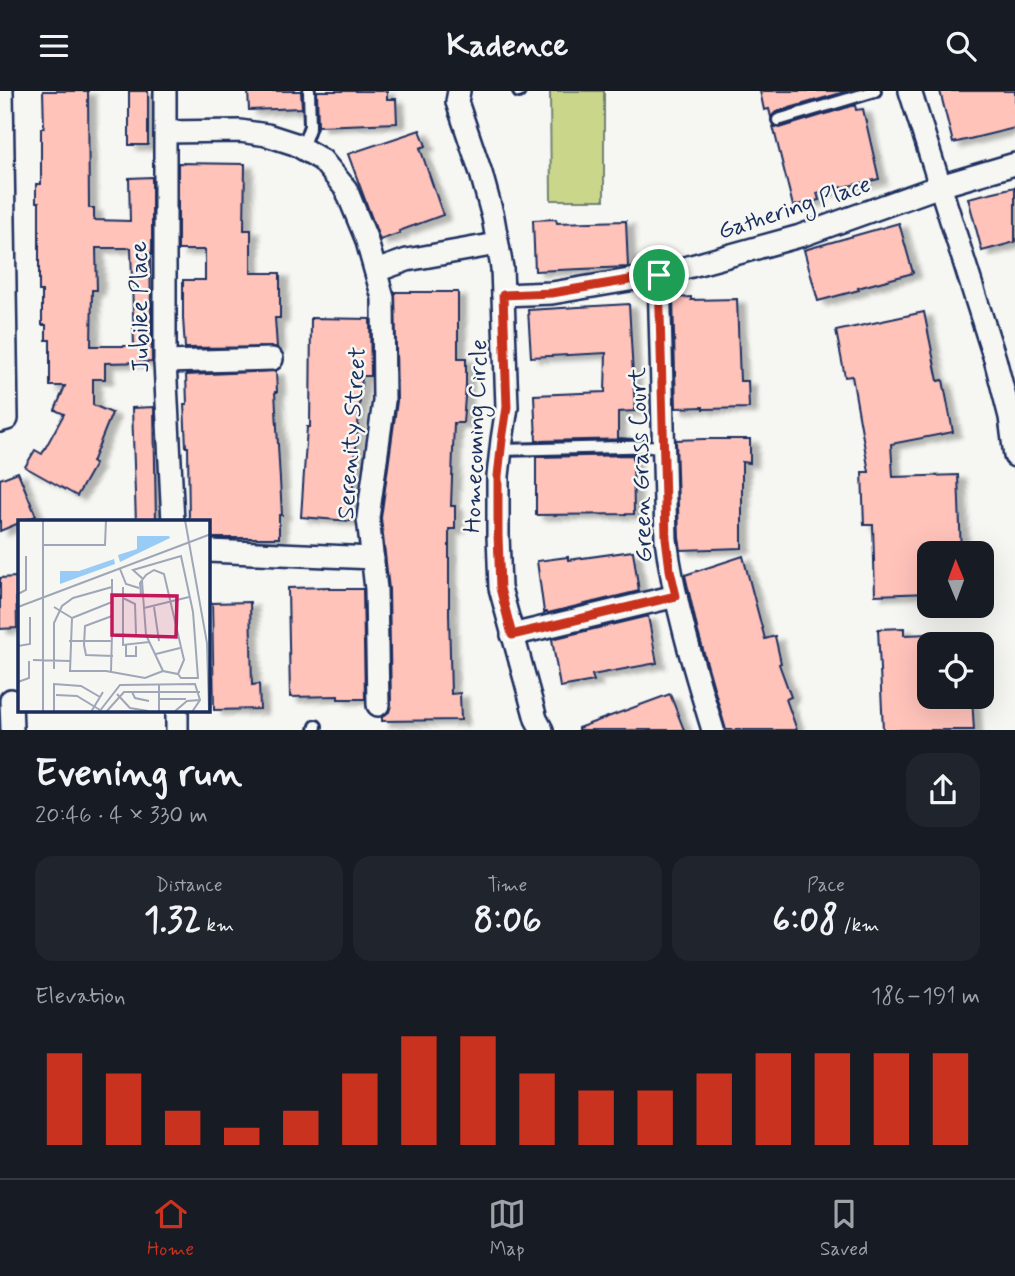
<!DOCTYPE html>
<html lang="en">
<head>
<meta charset="utf-8">
<style>
	:root { --surface:#171b24; --page:#20242c; --text:#f1f3f6; --muted:#9ea1a6; --line:#363941; --accent:#c8321e }
	body { margin:0; font-family:Mynerve,sans-serif; background:var(--page); color:var(--text); height:100vh; display:flex; flex-direction:column; font-size:26px; white-space:nowrap }
	* { box-sizing:border-box; margin:0 }
	p { font-size:23px; color:var(--muted) }
	.icon { flex:none; width:38px; height:38px; fill:none; stroke:currentColor; stroke-width:2; stroke-linecap:round; stroke-linejoin:round }
	.map { position:relative; height:639px; overflow:hidden }
	.panel { display:flex; flex-direction:column; background:var(--surface); flex:1 }
	.panel>* { flex:none }
	.needle { width:46px; rotate:359deg }
	.fabs { position:absolute; left:917px; top:450px; display:grid; gap:14px }
	.fabs a { display:grid; place-items:center; width:77px; height:77px; border-radius:14px; background:var(--surface); box-shadow:0 7px 28px #0002; font-size:35px }
	.pin { position:absolute; display:grid; place-items:center; width:60px; height:60px; color:#fff; margin:-30px; border:4px solid #fff; border-radius:50%; box-shadow:0 2px 7px #0007 }
	.round { display:grid; place-items:center; flex:none; width:74px; height:74px; border-radius:21px; background:var(--page) }
	.overview { display:flex; align-items:center; justify-content:space-between; height:119px; padding:0 35px }
	h1 { font-size:38px; font-weight:700; line-height:52px }
	.metrics { display:grid; grid-template-columns:repeat(3,1fr); gap:10px; height:119px; padding:7px 35px }
	.metrics div { display:grid; align-content:center; border-radius:18px; background:var(--page); text-align:center }
	.metrics b { font-size:35px; font-weight:700 }
	.metrics small { font-size:19px; font-weight:400 }
	.metrics p { font-size:19px }
	.chart { height:196px; padding:14px 35px }
	.chart p { display:flex; justify-content:space-between }
	.chart svg { width:100%; height:126px; margin-top:7px; stroke:var(--accent); stroke-width:6 }
	header { display:flex; justify-content:space-between; align-items:center; height:91px; padding:0 35px; background:var(--surface); font-size:32px; font-weight:700 }
	.dock { display:flex; justify-content:space-around; align-items:center; height:98px; border-top:2px solid var(--line); background:var(--surface); font-size:19px; color:var(--muted) }
	.dock a { display:grid; justify-items:center; gap:4px }
	.dock .on { color:var(--accent) }
	.map>svg:first-child { display:block }
</style>
</head>
<body>
<header><svg class="icon" aria-label="menu" viewBox="0 0 24 24"><path d="M4 6h16M4 12h16M4 18h16"/></svg>Kadence<svg class="icon" aria-label="search" viewBox="0 0 24 24"><circle cx="10" cy="10" r="6"/><path d="M15 15l6 6"/></svg></header>
<div class="map">
<svg width="1015" height="639" viewBox="0 0 1015 639">
	<defs>
		<filter id="shadow"><feDropShadow dx="8" dy="4.5" stdDeviation="2" flood-color="#0004"/></filter>
	</defs>
	<rect width="100%" height="100%" fill="#f6f6f2"/>
	<filter id="ink" filterUnits="userSpaceOnUse"><feTurbulence type="fractalNoise" baseFrequency=".0143" numOctaves="2"/><feDisplacementMap in="SourceGraphic" scale="14" xChannelSelector="R" yChannelSelector="G"/><feConvolveMatrix kernelMatrix="1 2 1 2 8 2 1 2 1" color-interpolation-filters="sRGB"/></filter>
	<g filter="url(#ink)">
		<!-- green -->
		<path fill="#cad68a" stroke="#728274" stroke-width="2" d="M550,0h54v109h-53z"/>
		<!-- building -->
		<g fill="#ffc3ba" stroke="#1b2f5e" stroke-width="2" fill-rule="evenodd" filter="url(#shadow)">
			<path d="M43,0h45l1,117h5v12l36,1 -1,-43 23,-1v72l-1,5h-1l2,108 -47,1v16h-12v26l19,8 -20,49 3,2 -18,32 -52,-29 10,-17 7,4 22,-40 -9,-4 10,-24h-15v-46h-4v-15h-4v-34h-3v-89h-3v-18h5v-56h3zM96,157h35l3,98h-43l1,-56h5z"/>
			<rect x="129" y="0" width="19" height="54"/>
			<path d="M248,0h53l1,17 -53,2z"/>
			<path d="M317,0h70v8h9l1,24 -79,3z"/>
			<path d="M760,0h88l-72,21 -5,5 -2,-8 -5,1z"/>
			<path d="M940,0h75v37l-62,15z"/>
			<path d="M855,14l1,5 7,-1 16,70 -62,14 2,7 -26,6 -20,-80 7,2z"/>
			<path d="M420,39l6,16 -6,2 23,67 -44,16 1,2 -20,7 -32,-86z"/>
			<path d="M178,72l67,1 -1,66h7v43h29v45h-5l2,29 -92,1 -2,-30v-38h22v-30h-27z"/>
			<path d="M1015,96v55l-33,9 -14,-53z"/>
			<path d="M556,128l1,4 69,-2 2,46 -93,4 -2,-51z"/>
			<path d="M899,132l14,50 -55,15 1,2 -41,11 -14,-51z"/>
			<path d="M395,201h63v66h8v26l-3,39h-9l-3,83h4v23h-6v85l2,80 9,-1 1,27 -79,1v-4l7,-5 2,-7 -2,-116 -8,-71 16,-117z"/>
			<path d="M691,206v3l46,-1 3,82h8l1,27 -46,1v-2l-27,1 -3,-110z"/>
			<path d="M629,213l6,107 -17,1v26l15,1 -97,2 -2,-46 71,-3 1,-39 -75,4 -3,-47z"/>
			<path d="M924,221l14,69 5,-1 10,52 -62,12 2,33 65,-2 3,78h-32v40l-54,2 -2,-70h-9l-2,-53h7l-17,-96 -7,1 -9,-46z"/>
			<path d="M311,227l59,1 1,57h-9l-12,145 -49,-4 6,-90h3z"/>
			<path d="M276,280l1,21h-2l7,123h-3v23h-71v-16h-19l-1,-75h-2l-2,-43h3l-1,-29z"/>
			<path d="M154,316l2,115h-20l-4,-114z"/>
			<path d="M704,348h46v24l-8,-1v86l-61,2 -2,-12 -3,-98z"/>
			<path d="M633,364l1,59 -98,1v-58z"/>
			<path d="M18,381l18,44 -36,15v-52z"/>
			<path d="M633,460l6,40 -91,22 -1,-1h-3l-7,-51 31,-4v3z"/>
			<path d="M743,465l22,83 10,-3 6,27 -2,1 12,33 -5,2 11,31h-71l-28,-98 -13,-57z"/>
			<path d="M16,486l1,51 -17,1v-51z"/>
			<path d="M329,496v2h34l2,110h-27v-3l-48,1 -2,-109z"/>
			<path d="M250,511l2,83 7,-1 1,25 -46,1 -2,-107z"/>
			<path d="M648,525l9,47 -65,12 2,6 -34,6 -8,-48z"/>
			<path d="M904,537v7l25,-1v63h43l2,33h-91l-5,-101z"/>
			<path d="M670,603l14,36h-106v-2z"/>
		</g>
		<g fill="none" stroke-linecap="round" stroke-linejoin="round">
			<!-- lane casing -->
			<g stroke="#1b2f5e" stroke-width="16">
				<g id="lane">
					<path d="M519,0v1"/>
					<path d="M778,29l97,-29"/>
					<path d="M302,57l8,-22 -1,-35"/>
					<path d="M501,359l162,-4"/>
					<path d="M315,639l1,-4"/>
				</g>
			</g>
			<!-- street casing -->
			<g stroke="#1b2f5e" stroke-width="26">
				<g id="street">
					<path d="M165,0v271l8,160"/>
					<path d="M459,0l-2,11 24,71 12,44 9,51 5,139 -5,33 -4,36v59l2,53 36,131 6,11"/>
					<path d="M910,0l85,268 15,58 5,39"/>
					<path d="M165,41l75,-1 27,4 28,9 27,16 24,29 20,49 17,60 1,103 -16,117 8,71 2,116"/>
					<path d="M376,180l31,-11 90,-16"/>
					<path d="M659,184l7,264c8,64 28,129 47,191"/>
					<path d="M503,204l49,-2 107,-18 141,-39 140,-50 75,-22"/>
					<path d="M165,271l107,-3"/>
					<path d="M0,330l7,-2 -5,-328"/>
					<path d="M208,460l165,7"/>
					<path d="M512,544l164,-39"/>
					<path d="M11,609l1,30"/>
					<path d="M177,620v19"/>
				</g>
			</g>
			<!-- lane -->
			<use href="#lane" stroke="#f6f6f2" stroke-width="10"/>
			<!-- street -->
			<use href="#street" stroke="#f6f6f2" stroke-width="21"/>
		</g>
	</g>
	<g fill="none" stroke-linecap="round" stroke-linejoin="round" filter="url(#ink)">
		<!-- route casing -->
		<g stroke="#fff" stroke-width="14">
			<path id="route" d="M659,184l7,263 4,32 6,26 -164,39 -12,-47 -2,-53v-59l4,-36 5,-33 -4,-112 49,-2z"/>
		</g>
		<!-- route -->
		<use href="#route" stroke="#c8321e" stroke-width="9"/>
	</g>
	<g text-anchor="middle" stroke-width="5" stroke-linejoin="round" paint-order="stroke">
		<!-- street labels -->
		<g font-size="24" fill="#1b2f5e" stroke="#f6f6f2">
			<text transform="translate(794 116) rotate(-18)" y="8">Gathering Place</text>
			<text transform="translate(139 216) rotate(-91)" y="8">Jubilee Place</text>
			<text transform="translate(351 342) rotate(-86)" y="8">Serenity Street</text>
			<text transform="translate(475 345) rotate(-88)" y="8">Homecoming Circle</text>
			<text transform="translate(640 374) rotate(-92)" y="8">Green Grass Court</text>
		</g>
	</g>
	<!-- overview -->
	<g transform="translate(18 429)">
		<rect width="192" height="192" fill="#f6f6f2"/>
		<path d="M119,16h32l1,2 -50,24 -2,-7 19,-6zM96,39l1,5 -55,20v-13h19z" fill="#98cbf5"/>
		<path fill="none" stroke="#9ea6b7" stroke-width="2" d="M167,0l22,123 2,69M26,25h61l1,-25M102,49l6,15 13,4M94,59v37l-27,10 -1,19 2,10 27,1M125,59l-10,-9 48,-14 12,56 5,66h-17l-3,-4M105,67v58l26,-3M0,74l8,-4v-34M123,76l-1,-13 6,-8 8,-5 10,4 20,86 -6,14 -15,-3 -17,-36 -4,-54M105,78l12,6 1,30M94,82l-40,16 -2,53h36l39,7 18,-7M0,87l193,-73M36,87l18,11M136,87l5,34M126,88l45,-11M51,121h43M108,125v11h10v-10M0,126l12,-2v-27M138,134l24,-6M15,140l38,1M36,149v-46l8,-17 11,-8 39,-11M93,151l1,-37M0,162l11,-4v-17M114,172l3,6 14,3M99,174l13,14 18,3M38,175l21,1 23,14M141,179h27M25,192v-192M36,192v-28l27,2 19,11M73,192l12,-20M81,192l21,-27 75,-1 5,16 -8,12M88,192l18,-20h76M141,192v-28M156,192l13,-11 13,-1"/>
		<path fill="#c2185b" fill-opacity="0.15" stroke="#c2185b" stroke-width="3.5" d="M94,75l65,1 -1,41 -64,-2z"/>
		<rect width="192" height="192" fill="none" stroke="#1b2f5e" stroke-width="3.5"/>
	</g>
</svg>
<div class="fabs">
<a><svg class="needle" viewBox="-14 -14 28 28"><path d="M0-13l5 13h-10z" fill="#e53935"/><path d="M0 13l5-13h-10z" fill="#9ea1a6"/></svg></a>
<a><svg class="icon" aria-label="locate" viewBox="0 0 24 24"><circle cx="12" cy="12" r="6"/><path d="M12 2v4M12 18v4M2 12h4M18 12h4"/></svg></a>
</div>
<div class="pin" style="left:659px;top:184px;background:#1e9e55"><svg class="icon" aria-label="arrive" viewBox="0 0 24 24"><path d="M6 21V4h12l-3 4 3 4H6"/></svg></div>
</div>
<section class="panel">
<div class="overview"><div><h1>Evening run</h1><p>20:46 · 4 × 330 m</p></div><a class="round"><svg class="icon" aria-label="share" viewBox="0 0 24 24"><path d="M12 15V3M7 8l5-5 5 5M5 13v7h14v-7"/></svg></a></div>
<div class="metrics">
<div><p>Distance</p><b>1.32<small> km</small></b></div>
<div><p>Time</p><b>8:06</b></div>
<div><p>Pace</p><b>6:08<small> /km</small></b></div>
</div>
<div class="chart"><p><span>Elevation</span>186–191 m</p>
<svg viewBox="0 0 160 44" preserveAspectRatio="none"><path d="M5 44V12M15 44V19M25 44V32M35 44V38M45 44V32M55 44V19M65 44V6M75 44V6M85 44V19M95 44V25M105 44V25M115 44V19M125 44V12M135 44V12M145 44V12M155 44V12"/></svg>
</div>
</section>
<nav class="dock">
<a class="on"><svg class="icon" aria-label="home" viewBox="0 0 24 24"><path d="M3 11l9-7 9 7M6 9v11h12V9"/></svg>Home</a>
<a><svg class="icon" aria-label="map" viewBox="0 0 24 24"><path d="M3 6l6-2 6 2 6-2v14l-6 2-6-2-6 2zM9 4v14M15 6v14"/></svg>Map</a>
<a><svg class="icon" aria-label="saved" viewBox="0 0 24 24"><path d="M7 4h10v16l-5-4-5 4z"/></svg>Saved</a>
</nav>
</body>
</html>
